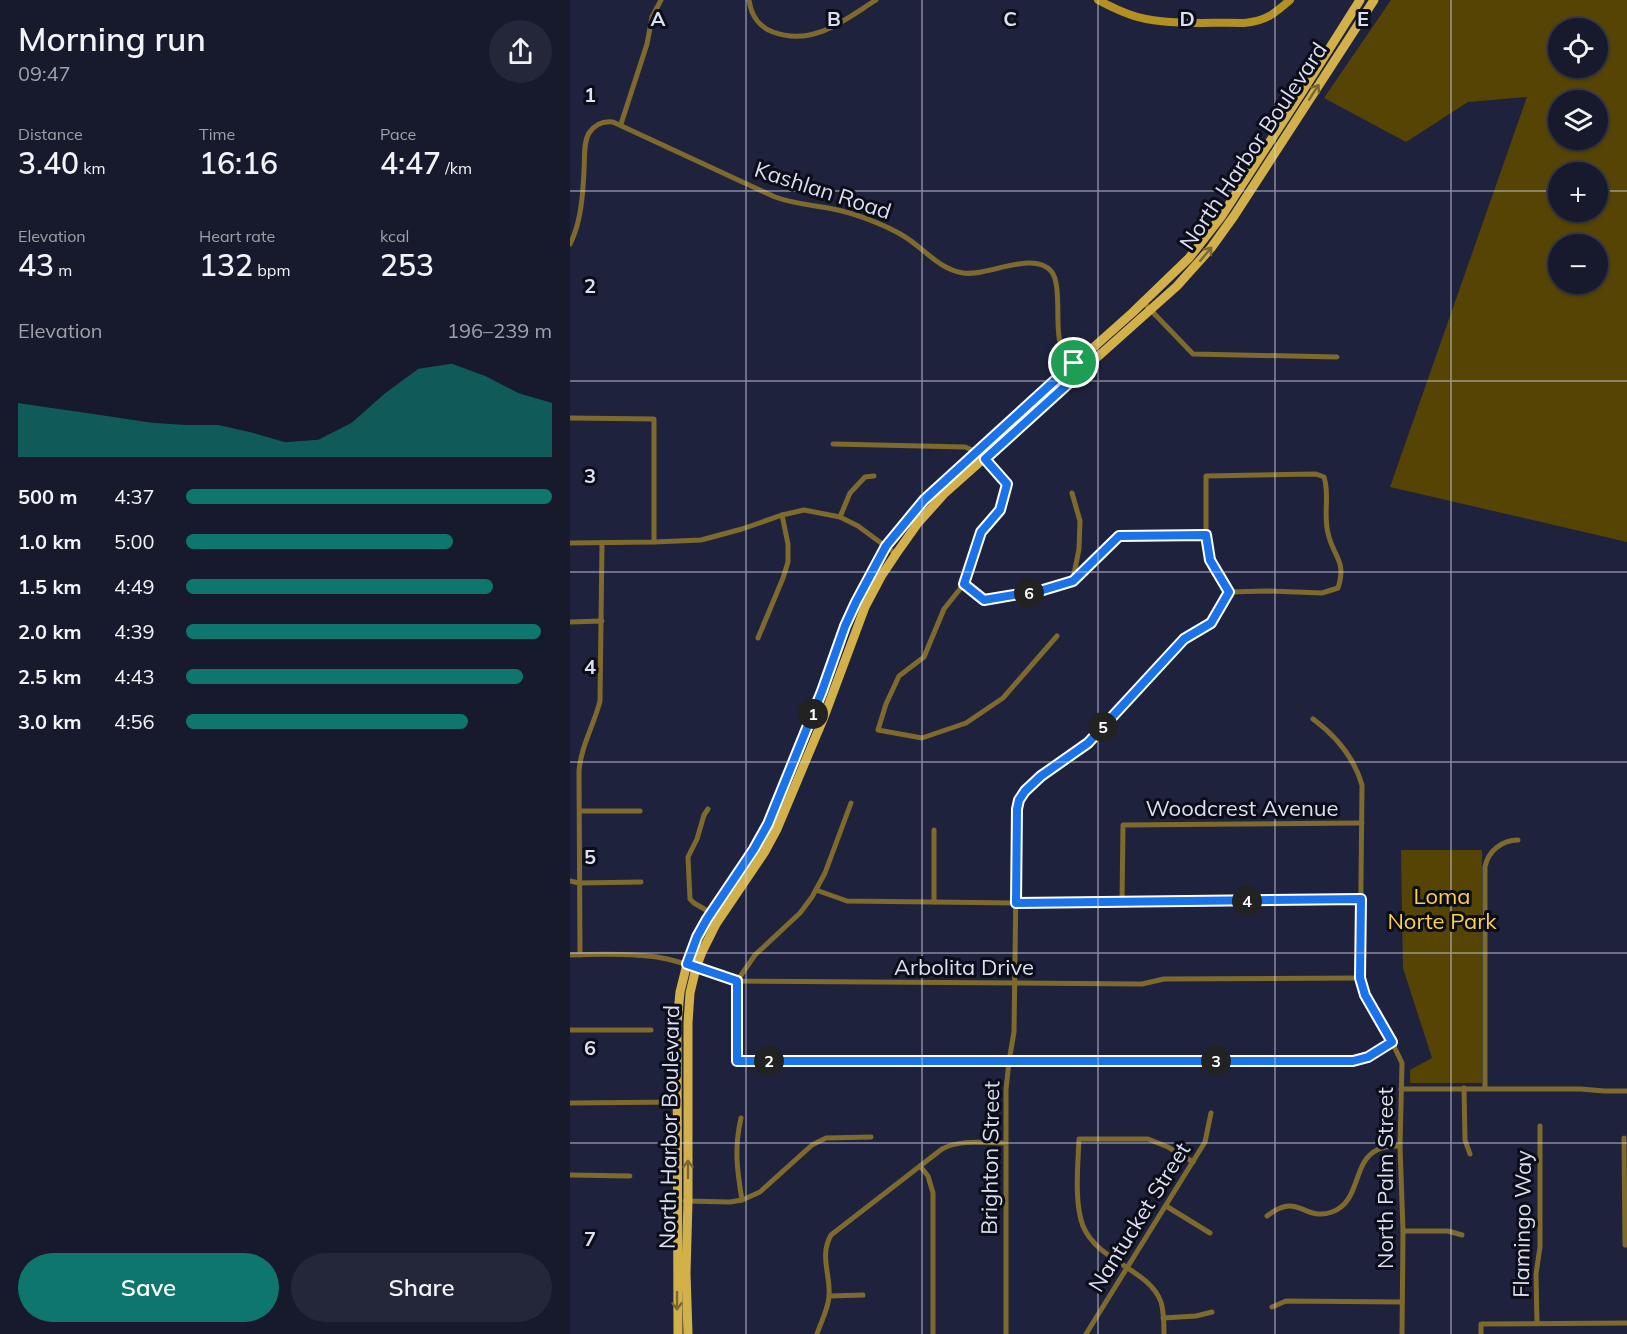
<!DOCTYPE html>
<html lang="en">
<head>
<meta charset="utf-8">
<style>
	:root { --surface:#171a2d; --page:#242739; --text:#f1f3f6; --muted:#9ea1aa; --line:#363849; --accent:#0f766e }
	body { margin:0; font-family:Mulish,sans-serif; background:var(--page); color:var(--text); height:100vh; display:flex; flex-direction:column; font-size:22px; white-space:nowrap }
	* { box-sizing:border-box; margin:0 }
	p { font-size:20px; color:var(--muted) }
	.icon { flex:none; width:33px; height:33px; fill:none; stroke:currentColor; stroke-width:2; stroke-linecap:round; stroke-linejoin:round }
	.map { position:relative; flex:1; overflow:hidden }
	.sheet { display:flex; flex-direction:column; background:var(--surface); width:570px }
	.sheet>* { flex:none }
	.controls { position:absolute; left:978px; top:18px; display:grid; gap:12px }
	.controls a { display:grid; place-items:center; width:60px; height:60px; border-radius:50%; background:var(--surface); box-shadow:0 2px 4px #0004,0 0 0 2px var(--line); font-size:30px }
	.pin { position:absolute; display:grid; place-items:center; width:51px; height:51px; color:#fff; margin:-26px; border:3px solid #fff; border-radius:50%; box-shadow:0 2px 6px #0007 }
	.km { position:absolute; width:30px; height:30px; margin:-15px; border-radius:50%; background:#222; color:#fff; font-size:16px; line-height:30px; text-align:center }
	.round { display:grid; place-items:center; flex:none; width:63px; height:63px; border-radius:32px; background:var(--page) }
	.headline { display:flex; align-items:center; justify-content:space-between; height:102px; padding:0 18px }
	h1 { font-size:33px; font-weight:600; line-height:45px }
	.stats { display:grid; grid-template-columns:repeat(3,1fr); gap:9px; height:102px; padding:6px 18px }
	.stats div { display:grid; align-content:center }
	.stats b { font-size:30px; font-weight:600 }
	.stats small { font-size:16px; font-weight:400 }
	.stats p { font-size:16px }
	.chart { height:168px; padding:12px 18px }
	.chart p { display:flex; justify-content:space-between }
	.chart svg { width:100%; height:108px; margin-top:6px; fill:var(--accent); opacity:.7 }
	.action { display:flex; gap:12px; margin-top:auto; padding:12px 18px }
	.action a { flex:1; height:69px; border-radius:36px; background:var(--accent); color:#fff; font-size:24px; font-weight:600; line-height:69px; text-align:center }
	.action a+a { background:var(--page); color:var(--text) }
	ul { padding:0 18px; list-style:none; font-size:20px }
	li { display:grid; grid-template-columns:96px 72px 1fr; align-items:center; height:45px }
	li i { height:15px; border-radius:8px; background:var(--accent) }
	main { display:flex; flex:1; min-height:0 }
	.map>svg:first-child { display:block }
</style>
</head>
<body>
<main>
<section class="sheet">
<div class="headline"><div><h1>Morning run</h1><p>09:47</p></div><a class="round"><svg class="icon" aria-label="share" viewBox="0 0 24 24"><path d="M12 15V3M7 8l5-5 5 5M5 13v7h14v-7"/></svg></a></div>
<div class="stats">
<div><p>Distance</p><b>3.40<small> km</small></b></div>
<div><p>Time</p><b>16:16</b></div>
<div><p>Pace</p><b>4:47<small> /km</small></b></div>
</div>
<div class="stats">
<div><p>Elevation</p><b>43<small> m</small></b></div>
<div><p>Heart rate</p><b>132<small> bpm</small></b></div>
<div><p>kcal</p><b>253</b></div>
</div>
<div class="chart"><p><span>Elevation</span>196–239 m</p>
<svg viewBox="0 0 160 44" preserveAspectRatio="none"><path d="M0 44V22L10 24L20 26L30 28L40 30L50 31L60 31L70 34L80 38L90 37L100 30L110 18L120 8L130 6L140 11L150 18L160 22V44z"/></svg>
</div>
<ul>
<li><b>500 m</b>4:37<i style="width:100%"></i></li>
<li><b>1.0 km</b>5:00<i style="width:73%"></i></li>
<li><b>1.5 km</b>4:49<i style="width:84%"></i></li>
<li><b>2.0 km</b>4:39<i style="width:97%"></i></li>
<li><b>2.5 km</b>4:43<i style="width:92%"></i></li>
<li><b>3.0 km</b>4:56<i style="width:77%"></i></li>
</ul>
<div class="action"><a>Save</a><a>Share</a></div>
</section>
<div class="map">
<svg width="1057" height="1334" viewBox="0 0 1057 1334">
	<rect width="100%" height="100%" fill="#1f223c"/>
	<!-- green -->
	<g fill="#564405" fill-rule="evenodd">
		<path d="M821,0h236v542l-237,-55 137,-390 -59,5 -62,40 -82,-44zM988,28h40v40h-40zM988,100h40v40h-40zM988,172h40v40h-40zM988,244h40v40h-40z"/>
		<path d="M831,850h81v233h-72v-13l22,-12 -29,-90z"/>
	</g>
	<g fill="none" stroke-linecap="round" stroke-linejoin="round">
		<!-- street -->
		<g stroke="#7e6a2d" stroke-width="5">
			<path d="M179,0c2,15 10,27 24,32 40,15 71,-12 103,-32"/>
			<path d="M51,124l26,-80 5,-27 9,-17"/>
			<path d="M0,244c11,-21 13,-50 14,-74 1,-11 -1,-27 5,-37 6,-9 15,-12 24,-11l162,75c19,7 38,8 58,12 21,4 50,15 69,26 21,12 36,34 61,38 24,4 70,-23 88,-2 11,12 4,53 9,71 3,9 10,16 15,23"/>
			<path d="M573,302l50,52 144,3"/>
			<path d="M0,418l84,1v123"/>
			<path d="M263,444l132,3 17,7 25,30 -7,26 -19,22 -17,52 -20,25 -20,48 -25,19 -13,28 -8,26 44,8 44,-15 37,-25 54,-62"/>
			<path d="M746,474l8,3c6,18 -1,37 4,56 5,24 19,27 10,55l-16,5 -55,-2 -38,1 -19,-32 -4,-25v-59z"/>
			<path d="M502,493l8,28 -1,28 -6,30"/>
			<path d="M270,517l10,-24 15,-16 9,-1"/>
			<path d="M0,543l84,-1 47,-2 41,-11 40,-14 22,-5 36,7 18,9 38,28"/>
			<path d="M394,584l20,16 59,-10 30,-9 46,-45 87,-1"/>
			<path d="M0,622l32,-1"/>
			<path d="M188,638l25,-60 5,-16v-18l-6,-29"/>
			<path d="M743,719c23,17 41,38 49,66l-2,193 5,17 27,47 10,21 -2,83 3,85 -1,103"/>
			<path d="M281,803l-26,70 -13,24 -12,16 -45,42 -18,26v80h616l15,-4 24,-15"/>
			<path d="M138,809l-4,6 -7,24 -9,18 2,42 4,4 17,10"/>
			<path d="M10,811h60"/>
			<path d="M364,830v72"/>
			<path d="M0,881l9,2 62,-1"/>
			<path d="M246,890l31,11 169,2 345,-4"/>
			<path d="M552,902l1,-77 239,-2"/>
			<path d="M0,955c28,-1 65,-2 92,3 26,5 51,15 75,23l405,3 22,-5 196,-1"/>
			<path d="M10,955l-1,-184c2,-25 15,-46 21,-70l2,-158"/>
			<path d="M0,1030h81"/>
			<path d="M894,1088l1,52 5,14"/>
			<path d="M915,1088v-221c3,-16 17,-27 33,-27"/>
			<path d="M831,1089h180l23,2h23"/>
			<path d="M0,1103l109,-1"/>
			<path d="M171,1118c-7,30 -4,52 1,82"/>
			<path d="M1054,1138l1,107h2"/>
			<path d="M350,1166l8,10 5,17v141"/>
			<path d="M0,1175l60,1"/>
			<path d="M115,1201l45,1 12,-2 18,-8 52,-47 14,-7 45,-1"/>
			<path d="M596,1206l44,27"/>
			<path d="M697,1216c32,-25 36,6 65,-4 29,-10 20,-50 45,-62 7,-4 15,-4 23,-4"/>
			<path d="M833,1231h45l14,4"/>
			<path d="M259,1296l34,-1"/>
			<path d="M702,1307l14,-6 116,1"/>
			<path d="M593,1318l33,-2 16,-4"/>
			<path d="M967,1323l-1,-49 4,-27v-121"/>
			<path d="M247,1334c4,-12 11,-25 12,-37 2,-22 -10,-41 2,-62l111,-86c19,-10 42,-6 63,-6"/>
			<path d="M436,1334v-244l3,-29 5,-29 3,-223 2,-9 6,-9 16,-15 47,-33 96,-104 27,-16 18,-31"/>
			<path d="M516,1334l119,-192 6,-29"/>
			<path d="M594,1334c0,-10 0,-22 -3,-32 -12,-33 -63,-40 -78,-76 -9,-23 -5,-62 -4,-87h69l20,8 25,15"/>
			<path d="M911,1334v-10l146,-1"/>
		</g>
		<!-- secondary -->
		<path stroke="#b29122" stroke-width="8" d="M528,0c15,8 31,16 48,19 31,6 66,3 98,4 22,-2 30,-9 46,-23"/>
		<!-- primary -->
		<g stroke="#d3b14a" stroke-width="9">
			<path d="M108,1334l-1,-310 3,-32 7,-28 10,-27 10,-18 47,-70 14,-25 54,-133 23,-65 11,-24 30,-56 38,-46 13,-13 195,-174 57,-55 32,-41 81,-125 58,-92"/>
			<path d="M118,1334l-2,-61 2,-72v-178l2,-30 6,-25 6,-16 14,-28 48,-71 13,-24 47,-112 41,-110 17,-32 14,-21 22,-31 26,-29 233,-208 34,-38 23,-32 140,-216"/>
		</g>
	</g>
	<!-- one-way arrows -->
	<defs><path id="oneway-shaft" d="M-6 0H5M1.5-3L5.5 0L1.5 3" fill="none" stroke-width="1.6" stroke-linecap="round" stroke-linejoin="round" transform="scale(1.5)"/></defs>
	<g stroke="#796734">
		<use href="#oneway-shaft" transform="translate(744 92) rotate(-57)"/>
		<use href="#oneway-shaft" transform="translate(636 254) rotate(-50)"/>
		<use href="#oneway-shaft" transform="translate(118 1169) rotate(-90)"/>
		<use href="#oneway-shaft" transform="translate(107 1301) rotate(90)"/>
	</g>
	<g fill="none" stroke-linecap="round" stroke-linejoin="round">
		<!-- route casing -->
		<g stroke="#fff" stroke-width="12">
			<path id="route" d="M504,363l7,9 -96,87 22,25 -7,26 -19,22 -17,52 20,16 59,-10 30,-9 46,-45 87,-1 4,25 19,32 -18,31 -27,16 -96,104 -47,33 -16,15 -6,9 -2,9 -1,94 345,-4 -1,79 5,17 27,47 -24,15 -15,4h-616v-80l-50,-17 10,-27 10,-18 47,-70 14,-25 54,-133 23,-65 11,-24 30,-56 38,-46z"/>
		</g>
		<!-- route -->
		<use href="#route" stroke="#1a73e8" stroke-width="8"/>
	</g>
	<!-- grid -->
	<path fill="none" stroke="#dbdff1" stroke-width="1.5" stroke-opacity="0.55" d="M176,0v1334M352,0v1334M528,0v1334M705,0v1334M881,0v1334M0,191h988M1028,191h29M0,381h1057M0,572h1057M0,762h1057M0,953h1057M0,1143h1057"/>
	<g text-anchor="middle" stroke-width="6" stroke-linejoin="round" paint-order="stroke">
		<!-- street labels -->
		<g font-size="22" fill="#dbdff1" stroke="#0b0d18">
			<text transform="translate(683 146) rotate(-56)" y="8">North Harbor Boulevard</text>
			<text transform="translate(253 190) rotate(18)" y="8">Kashlan Road</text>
			<text x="672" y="816">Woodcrest Avenue</text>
			<text x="394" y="975">Arbolita Drive</text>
			<text transform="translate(99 1127) rotate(-89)" y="8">North Harbor Boulevard</text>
			<text transform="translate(420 1158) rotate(-89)" y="8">Brighton Street</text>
			<text transform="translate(815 1178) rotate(-90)" y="8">North Palm Street</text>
			<text transform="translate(569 1217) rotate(-58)" y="8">Nantucket Street</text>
			<text transform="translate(952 1224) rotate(-89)" y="8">Flamingo Way</text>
		</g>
		<!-- park labels -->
		<g font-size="22" fill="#fcd147" stroke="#0b0d18">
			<text x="872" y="904">Loma<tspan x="872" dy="25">Norte Park</tspan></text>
		</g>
	</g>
	<g font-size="20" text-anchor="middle" font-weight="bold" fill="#dbdff1" stroke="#0b0d18" stroke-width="6" stroke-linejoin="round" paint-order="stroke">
		<text x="88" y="26">A</text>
		<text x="264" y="26">B</text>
		<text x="440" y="26">C</text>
		<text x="617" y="26">D</text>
		<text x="793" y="26">E</text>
		<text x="20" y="102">1</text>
		<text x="20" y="293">2</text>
		<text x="20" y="483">3</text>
		<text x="20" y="674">4</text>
		<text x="20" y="864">5</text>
		<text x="20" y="1055">6</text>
		<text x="20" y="1246">7</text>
	</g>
</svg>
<div class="controls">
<a><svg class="icon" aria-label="locate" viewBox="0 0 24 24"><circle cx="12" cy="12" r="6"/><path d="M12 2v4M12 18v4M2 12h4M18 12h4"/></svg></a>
<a><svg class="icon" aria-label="layers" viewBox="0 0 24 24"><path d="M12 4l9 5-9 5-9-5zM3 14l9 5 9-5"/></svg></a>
<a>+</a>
<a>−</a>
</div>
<div class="pin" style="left:504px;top:363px;background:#1e9e55"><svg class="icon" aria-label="arrive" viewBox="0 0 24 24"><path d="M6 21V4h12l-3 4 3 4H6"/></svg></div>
<b class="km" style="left:243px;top:714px">1</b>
<b class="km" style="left:199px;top:1061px">2</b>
<b class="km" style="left:646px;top:1061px">3</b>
<b class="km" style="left:677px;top:901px">4</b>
<b class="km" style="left:533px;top:727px">5</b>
<b class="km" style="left:459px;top:593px">6</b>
</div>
</main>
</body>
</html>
